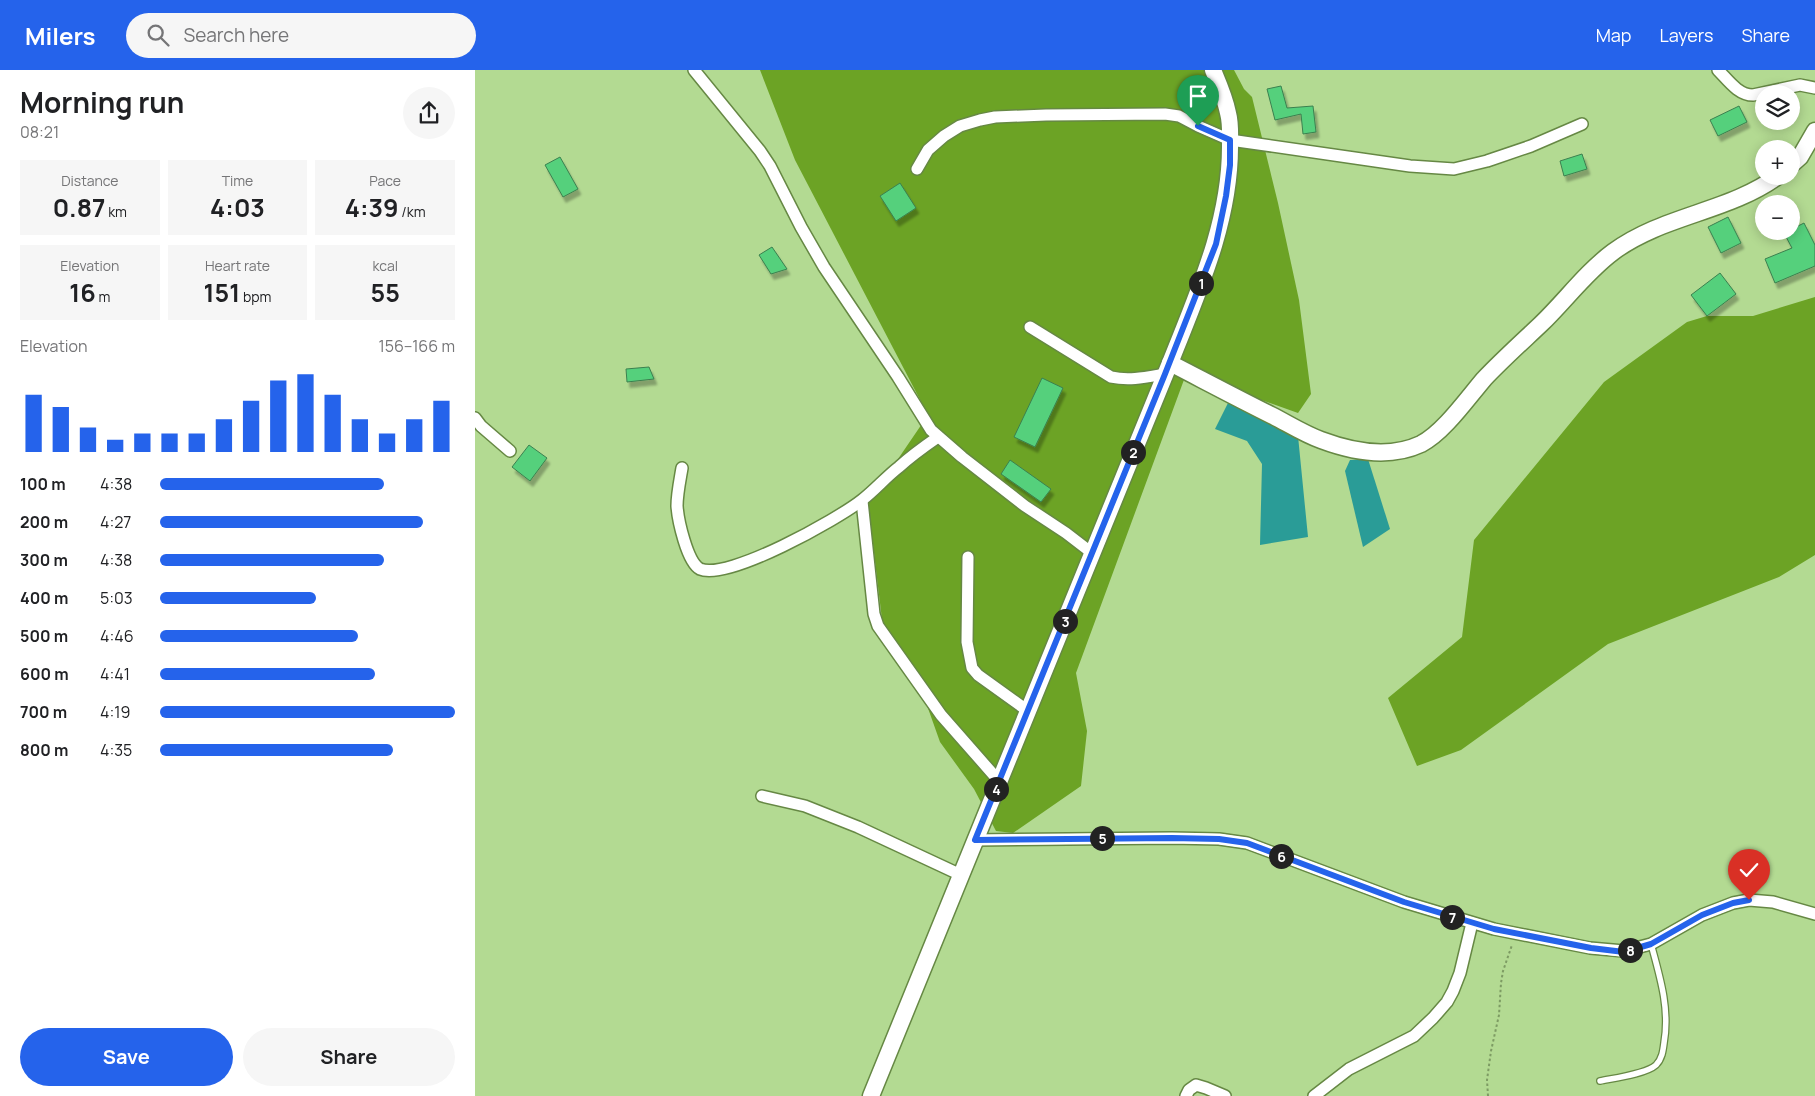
<!DOCTYPE html>
<html lang="en">
<head>
<meta charset="utf-8">
<style>
	:root { --surface:#fff; --page:#f6f6f6; --text:#202124; --muted:#757577; --accent:#2563eb }
	body { margin:0; font-family:Manrope,sans-serif; background:var(--page); color:var(--text); height:100vh; display:flex; flex-direction:column; font-size:19px; white-space:nowrap }
	* { box-sizing:border-box; margin:0 }
	p { font-size:16px; color:var(--muted) }
	.icon { flex:none; width:28px; height:28px; fill:none; stroke:currentColor; stroke-width:2; stroke-linecap:round; stroke-linejoin:round }
	.map { position:relative; flex:1; overflow:hidden }
	.details { display:flex; flex-direction:column; background:var(--surface); width:475px }
	.details>* { flex:none }
	.buttons { position:absolute; left:1280px; top:15px; display:grid; gap:10px }
	.buttons a { display:grid; place-items:center; width:45px; height:45px; border-radius:50%; background:var(--surface); box-shadow:0 2px 12px #0003; font-size:25px }
	.pin { position:absolute; display:grid; place-items:center; width:42px; height:42px; color:#fff; margin:-51px -21px; border-radius:50% 50% 50% 0; rotate:-45deg; box-shadow:0 0 5px #0007 }
	.pin .icon { rotate:45deg }
	.km { position:absolute; width:25px; height:25px; margin:-12px; border-radius:50%; background:#222; color:#fff; font-size:14px; line-height:25px; text-align:center }
	.round { display:grid; place-items:center; flex:none; width:52px; height:52px; border-radius:26px; background:var(--page) }
	.headline { display:flex; align-items:center; justify-content:space-between; height:85px; padding:0 20px }
	h1 { font-size:28px; font-weight:700; line-height:38px }
	.stats { display:grid; grid-template-columns:repeat(3,1fr); gap:8px; height:85px; padding:5px 20px }
	.stats div { display:grid; align-content:center; border-radius:0px; background:var(--page); text-align:center }
	.stats b { font-size:25px; font-weight:700 }
	.stats small { font-size:14px; font-weight:400 }
	.stats p { font-size:14px }
	.chart { height:140px; padding:10px 20px }
	.chart p { display:flex; justify-content:space-between }
	.chart svg { width:100%; height:90px; margin-top:5px; stroke:var(--accent); stroke-width:6 }
	.primary-button { display:flex; gap:10px; margin-top:auto; padding:10px 20px }
	.primary-button a { flex:1; height:58px; border-radius:30px; background:var(--accent); color:#fff; font-size:20px; font-weight:700; line-height:58px; text-align:center }
	.primary-button a+a { background:var(--page); color:var(--text) }
	ul { padding:0 20px; list-style:none; font-size:16px }
	li { display:grid; grid-template-columns:80px 60px 1fr; align-items:center; height:38px }
	li i { height:12px; border-radius:6px; background:var(--accent) }
	header { display:flex; align-items:center; gap:30px; box-sizing:border-box; height:70px; padding:0 25px; background:var(--accent); color:#fff }
	header strong { font-size:24px }
	nav { display:flex; gap:28px; margin-inline-start:auto; font-size:18px }
	.search { width:350px; height:45px; background:var(--page); display:flex; align-items:center; gap:12px; box-sizing:border-box; padding:0 18px; border-radius:28px; color:var(--muted); font-size:19px }
	main { display:flex; flex:1; min-height:0 }
	.map>svg:first-child { display:block }
</style>
</head>
<body>
<header>
<strong>Milers</strong>
<div class="search"><svg class="icon" aria-label="search" viewBox="0 0 24 24"><circle cx="10" cy="10" r="6"/><path d="M15 15l6 6"/></svg>Search here</div>
<nav><a>Map</a><a>Layers</a><a>Share</a></nav>
</header>
<main>
<section class="details">
<div class="headline"><div><h1>Morning run</h1><p>08:21</p></div><a class="round"><svg class="icon" aria-label="share" viewBox="0 0 24 24"><path d="M12 15V3M7 8l5-5 5 5M5 13v7h14v-7"/></svg></a></div>
<div class="stats">
<div><p>Distance</p><b>0.87<small> km</small></b></div>
<div><p>Time</p><b>4:03</b></div>
<div><p>Pace</p><b>4:39<small> /km</small></b></div>
</div>
<div class="stats">
<div><p>Elevation</p><b>16<small> m</small></b></div>
<div><p>Heart rate</p><b>151<small> bpm</small></b></div>
<div><p>kcal</p><b>55</b></div>
</div>
<div class="chart"><p><span>Elevation</span>156–166 m</p>
<svg viewBox="0 0 160 44" preserveAspectRatio="none"><path d="M5 44V16M15 44V22M25 44V32M35 44V38M45 44V35M55 44V35M65 44V35M75 44V28M85 44V19M95 44V9M105 44V6M115 44V16M125 44V28M135 44V35M145 44V28M155 44V19"/></svg>
</div>
<ul>
<li><b>100 m</b>4:38<i style="width:76%"></i></li>
<li><b>200 m</b>4:27<i style="width:89%"></i></li>
<li><b>300 m</b>4:38<i style="width:76%"></i></li>
<li><b>400 m</b>5:03<i style="width:53%"></i></li>
<li><b>500 m</b>4:46<i style="width:67%"></i></li>
<li><b>600 m</b>4:41<i style="width:73%"></i></li>
<li><b>700 m</b>4:19<i style="width:100%"></i></li>
<li><b>800 m</b>4:35<i style="width:79%"></i></li>
</ul>
<div class="primary-button"><a>Save</a><a>Share</a></div>
</section>
<div class="map">
<svg width="1340" height="1026" viewBox="0 0 1340 1026">
	<defs>
		<filter id="shadow"><feDropShadow dx="3" dy="5.5" stdDeviation="1" flood-color="#0004"/></filter>
	</defs>
	<rect width="100%" height="100%" fill="#b3da92"/>
	<!-- forest -->
	<g fill="#6ca325">
		<path d="M285,0h474l10,19 8,8 26,106 21,97 12,94 -13,19 -79,-28 -34,-8 -109,296 11,58 -6,55 -68,47 -17,-2 -22,-42 -34,-47 -16,-45 -40,-61 -16,-133 60,-88 -133,-255z"/>
		<path d="M1340,227v258l-36,22 -171,67 -147,106 -44,16 -29,-68 74,-61 12,-97 130,-158 83,-60 20,-6h46z"/>
	</g>
	<!-- water -->
	<g fill="#2a9c97">
		<path d="M755,329l68,37 10,101 -48,8 2,-81 -15,-23 -32,-12z"/>
		<path d="M893,389l22,70 -27,18 -18,-76 5,-11z"/>
	</g>
	<!-- building -->
	<g fill="#55d07c" stroke="#3b804f" filter="url(#shadow)">
		<path d="M806,16l6,22 26,-2 3,26 -13,2 -2,-20 -26,6 -8,-31z"/>
		<path d="M1264,36l8,16 -29,14 -8,-16z"/>
		<path d="M1107,84l5,15 -23,7 -4,-15z"/>
		<path d="M85,87l18,32 -15,8 -18,-32z"/>
		<path d="M425,113l16,25 -20,13 -16,-25z"/>
		<path d="M1253,147l13,26 -20,10 -13,-26z"/>
		<path d="M1329,153l11,22v21l-40,17 -10,-24 27,-11 -8,-15z"/>
		<path d="M297,177l15,22 -16,5 -12,-19z"/>
		<path d="M1245,203l16,21 -29,22 -16,-21z"/>
		<path d="M174,297l5,12 -27,3 -1,-13z"/>
		<path d="M567,308l21,10 -28,59 -21,-10z"/>
		<path d="M54,375l18,13 -17,23 -18,-14z"/>
		<path d="M535,390l41,29 -10,13 -40,-28z"/>
	</g>
	<g fill="none" stroke-linecap="round" stroke-linejoin="round">
		<!-- lane casing -->
		<g stroke="#684" stroke-width="8">
			<path id="lane" d="M1125,1011c15,-3 46,-7 56,-16 6,-6 7,-14 8,-22 6,-34 -4,-66 -13,-99"/>
		</g>
		<!-- street casing -->
		<g stroke="#684" stroke-width="14">
			<g id="street">
				<path d="M219,0l66,81 10,15 31,61 23,40 74,110 33,53 31,27 63,49 41,27 26,20"/>
				<path d="M1243,0c10,10 20,25 35,25l47,-10 15,3"/>
				<path d="M442,99l11,-19 16,-14 16,-10 20,-6 15,-3 51,-2 119,-1 14,2 19,10 32,14 180,26 44,3 33,-8 44,-15 51,-22"/>
				<path d="M555,257l81,50c19,4 36,0 54,-3"/>
				<path d="M0,348l6,8 29,25"/>
				<path d="M207,398c-2,12 -5,26 -5,38 1,14 10,56 23,63 28,12 138,-50 162,-69 13,-10 24,-23 37,-33 12,-11 26,-21 39,-30"/>
				<path d="M387,431l12,113 4,12 63,89 58,66"/>
				<path d="M493,487l-1,85 5,26 6,7 50,36"/>
				<path d="M287,726l43,10 53,21 103,48"/>
				<path d="M500,770l197,-2 47,1 28,4 157,59 90,27 96,19 34,3 27,-7 51,-29 31,-12 16,-3 24,2 42,12"/>
				<path d="M711,1026l3,-6 7,-5 10,3 19,8"/>
				<path d="M839,1026l35,-27 65,-33 19,-18 14,-16 6,-11 7,-18 12,-50"/>
			</g>
		</g>
		<!-- secondary casing -->
		<g stroke="#684" stroke-width="19">
			<g id="secondary">
				<path d="M1316,95l9,-8 15,-26"/>
				<path d="M695,293c33,17 67,35 101,52 16,8 33,19 50,25 32,12 68,19 100,4 22,-11 46,-45 63,-65 18,-19 38,-37 57,-55 24,-23 45,-52 72,-72 50,-37 116,-40 165,-76"/>
				<path d="M396,1026l301,-738c27,-68 58,-137 58,-211 0,-11 1,-23 -2,-34 -3,-15 -9,-29 -15,-43"/>
			</g>
		</g>
		<!-- path -->
		<path stroke="#7d9b63" stroke-width="2" stroke-dasharray="2.5 2.5" stroke-linecap="butt" d="M1013,1026l-1,-16 4,-29 8,-36 2,-32 2,-12 9,-26"/>
		<!-- lane -->
		<use href="#lane" stroke="#fff" stroke-width="5.5"/>
		<!-- street -->
		<use href="#street" stroke="#fff" stroke-width="11"/>
		<!-- secondary -->
		<use href="#secondary" stroke="#fff" stroke-width="16"/>
	</g>
	<g fill="none" stroke-linecap="round" stroke-linejoin="round">
		<!-- route casing -->
		<g stroke="#fff" stroke-width="10">
			<path id="route" d="M723,56l32,14v25l-4,31 -10,48 -51,130 -190,466 197,-2 47,1 28,4 157,59 90,27 97,19 33,4 27,-8 51,-29 31,-12 16,-3"/>
		</g>
		<!-- route -->
		<use href="#route" stroke="#2563eb" stroke-width="6"/>
	</g>
</svg>
<div class="buttons">
<a><svg class="icon" aria-label="layers" viewBox="0 0 24 24"><path d="M12 4l9 5-9 5-9-5zM3 14l9 5 9-5"/></svg></a>
<a>+</a>
<a>−</a>
</div>
<div class="pin" style="left:723px;top:56px;background:#1e9e55"><svg class="icon" aria-label="arrive" viewBox="0 0 24 24"><path d="M6 21V4h12l-3 4 3 4H6"/></svg></div>
<div class="pin" style="left:1274px;top:830px;background:#d93025"><svg class="icon" aria-label="check" viewBox="0 0 24 24"><path d="M5 12l5 5 9-10"/></svg></div>
<b class="km" style="left:726px;top:213px">1</b>
<b class="km" style="left:658px;top:382px">2</b>
<b class="km" style="left:590px;top:551px">3</b>
<b class="km" style="left:521px;top:719px">4</b>
<b class="km" style="left:627px;top:768px">5</b>
<b class="km" style="left:806px;top:786px">6</b>
<b class="km" style="left:977px;top:847px">7</b>
<b class="km" style="left:1155px;top:880px">8</b>
</div>
</main>
</body>
</html>
